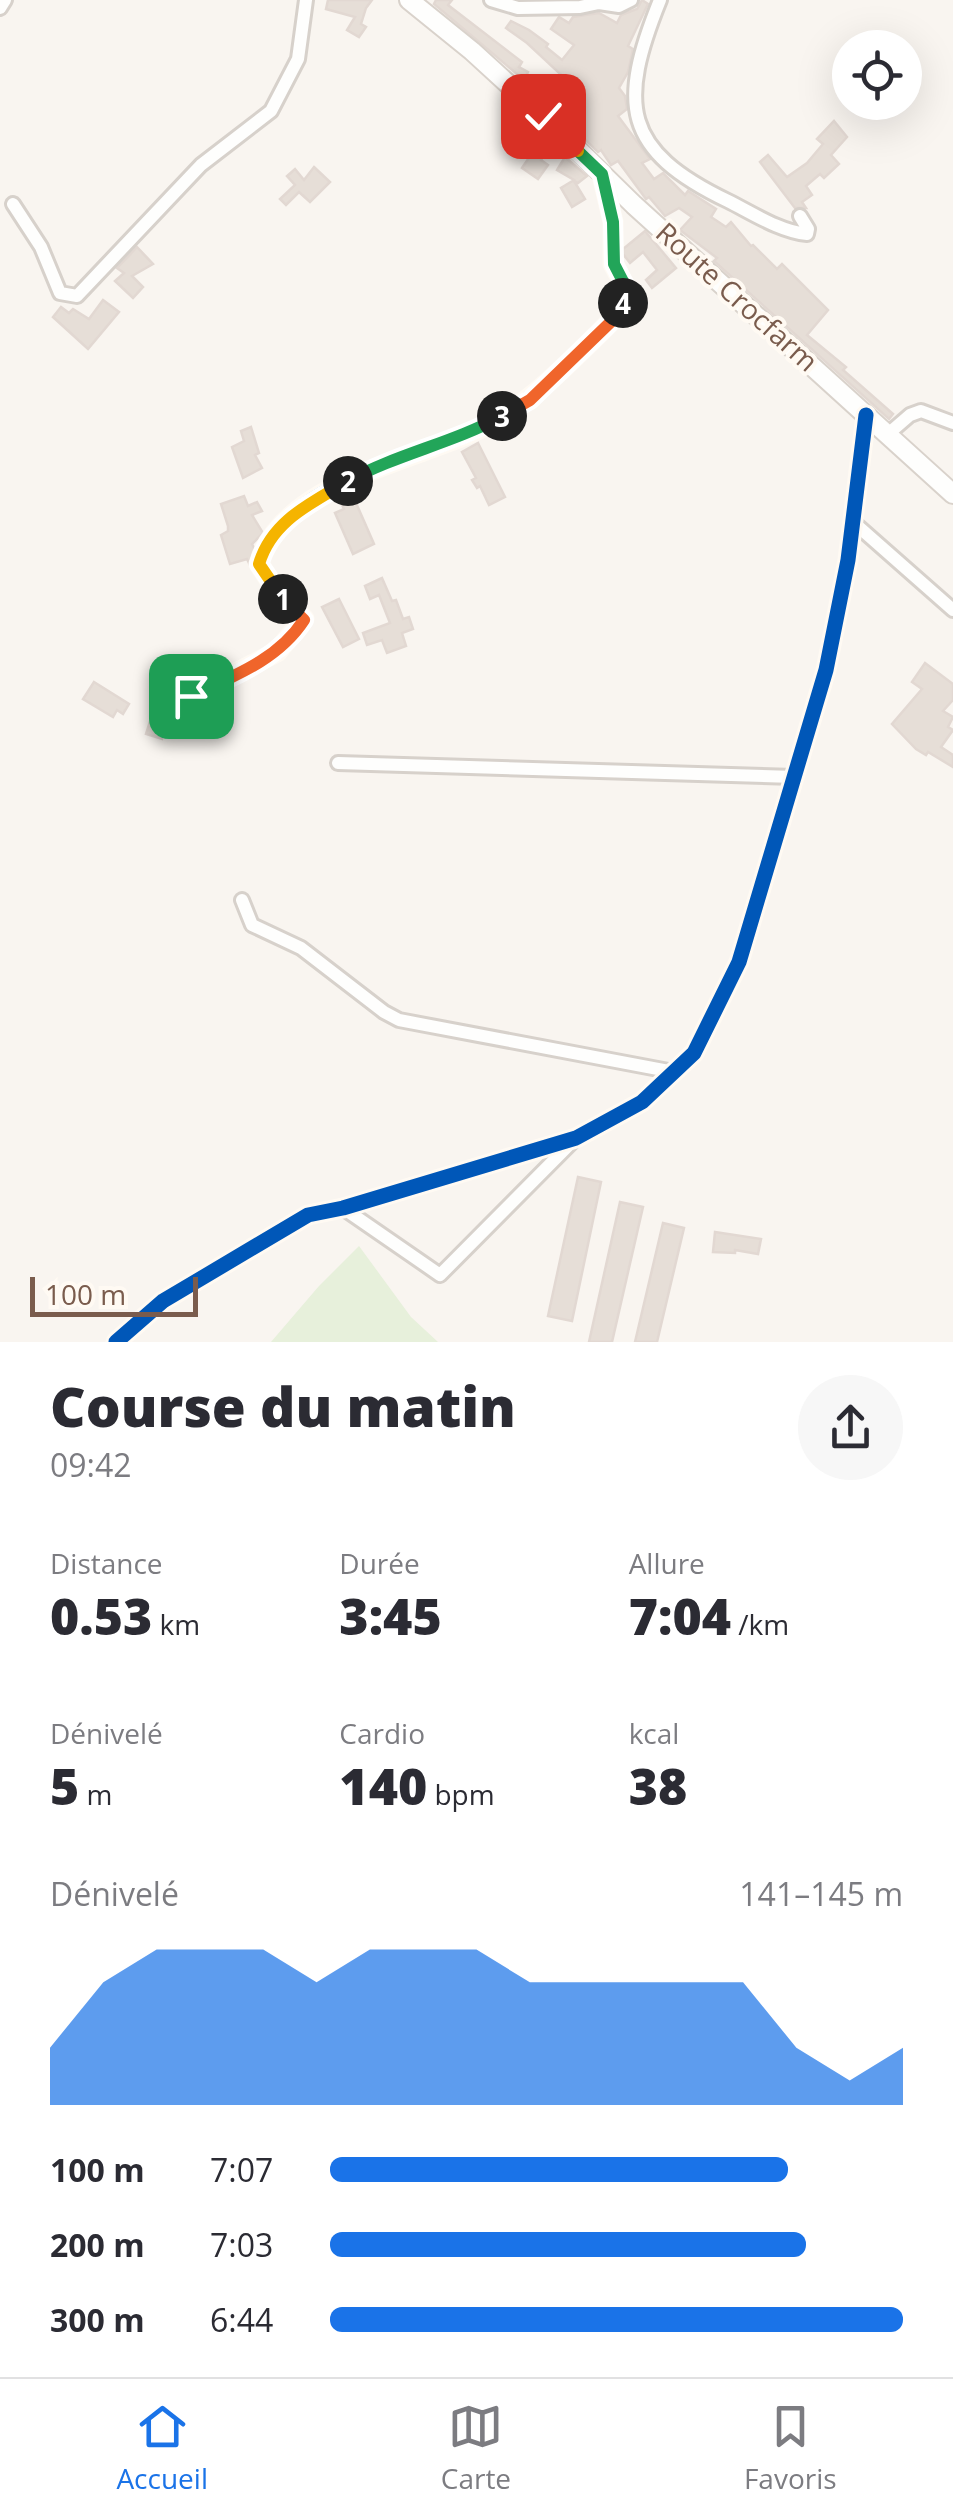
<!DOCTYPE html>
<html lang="fr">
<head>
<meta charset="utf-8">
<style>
	:root { --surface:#fff; --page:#f7f7f7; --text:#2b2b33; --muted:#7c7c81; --line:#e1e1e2; --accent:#1a73e8 }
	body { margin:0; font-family:"Open Sans",sans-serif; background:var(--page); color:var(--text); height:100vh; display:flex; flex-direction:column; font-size:38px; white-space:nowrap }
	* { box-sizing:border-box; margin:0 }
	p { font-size:32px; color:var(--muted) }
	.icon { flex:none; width:55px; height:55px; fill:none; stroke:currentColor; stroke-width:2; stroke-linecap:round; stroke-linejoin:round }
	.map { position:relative; height:1342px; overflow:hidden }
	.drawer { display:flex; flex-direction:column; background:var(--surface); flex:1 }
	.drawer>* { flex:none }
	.tools { position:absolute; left:832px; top:30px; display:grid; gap:20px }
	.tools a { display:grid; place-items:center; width:90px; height:90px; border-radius:50%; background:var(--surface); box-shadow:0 10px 40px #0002; font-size:50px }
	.scale { position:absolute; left:30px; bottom:25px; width:168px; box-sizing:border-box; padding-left:10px; border:5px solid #7a5c4d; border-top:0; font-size:28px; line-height:35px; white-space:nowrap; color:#7a5c4d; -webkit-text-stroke:8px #fffaf3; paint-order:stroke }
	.pin { position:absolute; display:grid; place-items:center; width:85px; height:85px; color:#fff; margin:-42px; border-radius:20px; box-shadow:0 5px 15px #0006 }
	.km { position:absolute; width:50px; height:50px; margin:-25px; border-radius:50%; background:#222; color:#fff; font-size:28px; line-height:50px; text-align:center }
	.round { display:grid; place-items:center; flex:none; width:105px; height:105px; border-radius:52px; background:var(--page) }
	.head { display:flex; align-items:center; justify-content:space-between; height:170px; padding:0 50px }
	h1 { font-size:55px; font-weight:800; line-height:75px }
	.stats { display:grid; grid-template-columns:repeat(3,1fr); gap:15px; height:170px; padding:10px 50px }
	.stats div { display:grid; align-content:center }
	.stats b { font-size:50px; font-weight:800 }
	.stats small { font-size:28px; font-weight:400 }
	.stats p { font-size:28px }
	.chart { height:280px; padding:20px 50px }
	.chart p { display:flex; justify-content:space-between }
	.chart svg { width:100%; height:180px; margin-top:10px; fill:var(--accent); opacity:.7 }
	ul { padding:0 50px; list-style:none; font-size:32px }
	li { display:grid; grid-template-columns:160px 120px 1fr; align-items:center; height:75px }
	li i { height:25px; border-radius:12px; background:var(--accent) }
	.tabs { display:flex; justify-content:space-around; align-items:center; height:140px; border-top:2px solid var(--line); background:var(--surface); font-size:28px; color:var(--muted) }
	.tabs a { display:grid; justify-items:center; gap:5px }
	.tabs .active { color:var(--accent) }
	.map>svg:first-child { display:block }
</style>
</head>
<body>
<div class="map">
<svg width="953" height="1342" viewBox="0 0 953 1342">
	<rect width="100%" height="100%" fill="#f9f5f0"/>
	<!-- green -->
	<path fill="#e7f0db" d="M359,1246l52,71 27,25h-167l48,-56z"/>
	<!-- building -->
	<g fill="#e6ded7" stroke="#e2d8d2" stroke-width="2.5">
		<path d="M328,0h44l-6,8 -5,16 5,3 -7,10 -12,-7 8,-13 -29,-8z"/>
		<path d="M436,0h16l-4,5 74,57 -3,5 9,5 -4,8 -90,-76z"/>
		<path d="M642,0l6,4 -20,42 5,3 -5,23 -9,16 6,8 2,13 -9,7 32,43 -8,4 12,16 9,-6 22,22 3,-4 28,18 -5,8 15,10 5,-5 20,24 2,-1 24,24 5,-5 46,46 -21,25 39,32 -3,3 50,44 -4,5 -175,-158 3,-3 -37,-28 12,-13 -13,-9 -14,8 -16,-19 -3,2 -28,-38 -7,4 -10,-15 -3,2 -27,-26 3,-2 -24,-20 20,-21 -43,-40 -21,-15 5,-7 18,9 19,14 -2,3 16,13 12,-15 -23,-16 8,-12 10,6 4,-6 26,-4 18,10 4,-8 16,-6z"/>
		<path d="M834,121l13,16 -16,18 8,9 -15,14 -4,-4 -14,12 6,9 -10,7 4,6h-11l-35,-46 8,-7 19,22 20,-14 16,-19 -6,-5z"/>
		<path d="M529,126l23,16 -11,18 7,5 -10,14 -16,-11 11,-16 -15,-10z"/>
		<path d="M565,157l22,19 -9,7 -4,-2 11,18 -13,8 -11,-19 13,-8 -17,-10z"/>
		<path d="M314,167l16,15 -20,20 -11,-10 -13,13 -6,-6 15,-14 -8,-9 8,-7 9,11z"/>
		<path d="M645,231l31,37 -24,20 -6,-8 11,-10 -14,-18 -13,11 -7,-9v-5z"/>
		<path d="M137,247l16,17 -21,12 11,11 -10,11 -18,-17 9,-8 -7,-5z"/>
		<path d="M103,300l16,12 -31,37 -35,-32 8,-10 8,6 4,-4 16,10z"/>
		<path d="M251,427l8,26 -4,2 7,13 -19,10 -11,-31 12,-6 -3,-10z"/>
		<path d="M478,443l27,54 -16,8 -9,-19 -3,2 -5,-8 4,-2 -14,-26z"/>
		<path d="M354,489l2,6 -3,1 21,48 -21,10 -18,-41 9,-4 -6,-12z"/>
		<path d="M244,496l4,10 9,-4 5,9 -10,4 11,18 -11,11 3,6 -6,13 -2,-4 -17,5 -9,-29 7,-4v-5l-7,-22z"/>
		<path d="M382,578l10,23 4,-1 7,19 6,-2 4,12 -11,4 4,13 -19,7 -5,-13 -15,5 -4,-12 27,-10 -11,-28 -9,4 -5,-13z"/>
		<path d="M339,599l20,40 -16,8 -21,-40z"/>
		<path d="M925,663l28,21v16l-10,11 10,6 -5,10 5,3 -12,17 12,8v12l-25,-15 -2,3 -10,-6 -24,-25 30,-35 -10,-7z"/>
		<path d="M94,682l35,22 -6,10 -6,-4 -4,7 -30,-18z"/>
		<path d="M165,689l25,17 -5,9 -16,-9 -7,33 -16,-5 7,-22z"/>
		<path d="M578,1177l23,5 -29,139 -24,-5z"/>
		<path d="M620,1202l23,5 -31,135h-23z"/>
		<path d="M663,1223l21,5 -27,114h-22z"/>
		<path d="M715,1232l46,7 -3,15 -23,-4v3l-22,-1z"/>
	</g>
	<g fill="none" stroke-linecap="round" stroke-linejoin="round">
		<!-- street casing -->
		<g stroke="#d7d1cb" stroke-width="18">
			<g id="street">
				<path d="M491,0l27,8 62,-1 19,-4 20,3 12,-6"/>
				<path d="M660,0c-42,104 -38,150 68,201 24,12 53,31 79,33l1,-5 -8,-13"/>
				<path d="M0,8l5,-8"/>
				<path d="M13,204l28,43 19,46 17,3 124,-131 70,-54 27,-52 8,-59"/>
				<path d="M888,434l22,-19 11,-4 32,12"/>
				<path d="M852,521l101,89"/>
				<path d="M191,696l86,-44 27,-33 -26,-26 -19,-29c22,-78 149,-103 214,-132 45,-20 74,-48 109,-82 20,-20 36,-32 46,-59l-15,-27v-42l-11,-47"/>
				<path d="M338,763l456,14"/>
				<path d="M242,900l10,25 49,23 83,64 15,8 275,52"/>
				<path d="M343,1208l97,67 134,-135"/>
				<path d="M116,1342l47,-41 145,-86 35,-7 233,-70 66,-36 52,-49 45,-91 87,-292 22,-110 18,-145"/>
			</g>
		</g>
		<!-- secondary casing -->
		<g stroke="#d9d2cb" stroke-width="22">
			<path id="secondary" d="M409,0l63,51 71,65 91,89 319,289"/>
		</g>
		<!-- street -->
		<use href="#street" stroke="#fefefd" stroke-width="12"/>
		<!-- secondary -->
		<use href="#secondary" stroke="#fefefd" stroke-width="18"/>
		<!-- cycleway casing -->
		<g stroke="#fffaf3" stroke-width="21">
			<g id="cycleway">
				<path d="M191,696l86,-44 27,-33 -26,-26 -19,-29c22,-78 149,-103 214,-132 45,-20 74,-48 109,-82 20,-20 36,-32 46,-59l-15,-27v-42l-11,-47"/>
				<path d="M116,1342l47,-41 145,-86 35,-7 233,-70 66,-36 52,-49 45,-91 87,-292 22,-110 18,-145"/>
			</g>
		</g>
		<!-- cycleway -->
		<use href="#cycleway" stroke="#0057b8" stroke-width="15"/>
	</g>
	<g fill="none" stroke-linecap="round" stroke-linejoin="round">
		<!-- split-1 casing -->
		<g stroke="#fff" stroke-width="20">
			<path id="split-1" d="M191,696c41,-19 87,-36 113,-76l-21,-21"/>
		</g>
		<!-- split-2 casing -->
		<g stroke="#fff" stroke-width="20">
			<path id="split-2" d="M283,599l-24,-35c13,-44 53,-61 89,-83"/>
		</g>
		<!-- split-3 casing -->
		<g stroke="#fff" stroke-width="20">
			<path id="split-3" d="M348,481c49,-27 105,-38 154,-65"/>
		</g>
		<!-- split-4 casing -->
		<g stroke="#fff" stroke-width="20">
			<path id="split-4" d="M502,416l28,-16 90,-87 3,-10"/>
		</g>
		<!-- split-5 casing -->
		<g stroke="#fff" stroke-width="20">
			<path id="split-5" d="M578,151l24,23 11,48 1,42 14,27 -5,12"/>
		</g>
		<!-- split-6 casing -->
		<g stroke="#fff" stroke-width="20">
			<path id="split-6" d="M543,116l35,35"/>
		</g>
		<!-- split-1 -->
		<use href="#split-1" stroke="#f0652b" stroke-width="12"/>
		<!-- split-2 -->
		<use href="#split-2" stroke="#f5b400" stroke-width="12"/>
		<!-- split-3 -->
		<use href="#split-3" stroke="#22a559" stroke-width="12"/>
		<!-- split-4 -->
		<use href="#split-4" stroke="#f0652b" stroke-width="12"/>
		<!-- split-5 -->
		<use href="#split-5" stroke="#22a559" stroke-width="12"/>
		<!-- split-6 -->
		<use href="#split-6" stroke="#f5b400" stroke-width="12"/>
	</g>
	<g text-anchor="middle" stroke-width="8" stroke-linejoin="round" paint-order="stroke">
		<!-- street labels -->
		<g font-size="28" fill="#7a5c4d" stroke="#fffaf3">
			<text transform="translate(737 297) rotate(42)" y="10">Route Crocfarm</text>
		</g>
	</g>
</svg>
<div class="tools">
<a><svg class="icon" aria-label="locate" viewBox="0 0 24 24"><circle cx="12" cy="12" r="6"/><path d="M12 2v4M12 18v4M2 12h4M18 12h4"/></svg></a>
</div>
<div class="scale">100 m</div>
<div class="pin" style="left:191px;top:696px;background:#1e9e55"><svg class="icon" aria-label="arrive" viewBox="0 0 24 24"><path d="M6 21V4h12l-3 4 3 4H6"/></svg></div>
<div class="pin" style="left:543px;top:116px;background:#d93025"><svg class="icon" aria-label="check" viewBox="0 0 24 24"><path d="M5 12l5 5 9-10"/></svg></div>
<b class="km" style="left:283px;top:599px">1</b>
<b class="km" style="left:348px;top:481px">2</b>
<b class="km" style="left:502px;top:416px">3</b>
<b class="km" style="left:623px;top:303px">4</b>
</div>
<section class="drawer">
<div class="head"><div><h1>Course du matin</h1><p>09:42</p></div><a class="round"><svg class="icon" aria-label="share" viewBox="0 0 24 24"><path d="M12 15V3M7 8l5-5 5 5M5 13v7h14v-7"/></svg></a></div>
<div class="stats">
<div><p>Distance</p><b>0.53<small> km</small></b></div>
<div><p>Durée</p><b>3:45</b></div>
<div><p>Allure</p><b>7:04<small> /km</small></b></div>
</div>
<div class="stats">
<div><p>Dénivelé</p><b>5<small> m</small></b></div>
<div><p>Cardio</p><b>140<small> bpm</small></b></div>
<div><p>kcal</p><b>38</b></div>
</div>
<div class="chart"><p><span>Dénivelé</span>141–145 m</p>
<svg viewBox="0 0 160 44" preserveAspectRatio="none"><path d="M0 44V30L10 14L20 6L30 6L40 6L50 14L60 6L70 6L80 6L90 14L100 14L110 14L120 14L130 14L140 30L150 38L160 30V44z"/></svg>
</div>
<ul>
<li><b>100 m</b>7:07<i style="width:80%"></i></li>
<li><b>200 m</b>7:03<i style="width:83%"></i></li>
<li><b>300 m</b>6:44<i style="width:100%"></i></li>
</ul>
</section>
<nav class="tabs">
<a class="active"><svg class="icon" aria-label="home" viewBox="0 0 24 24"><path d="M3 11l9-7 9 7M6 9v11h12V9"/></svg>Accueil</a>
<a><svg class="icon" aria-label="map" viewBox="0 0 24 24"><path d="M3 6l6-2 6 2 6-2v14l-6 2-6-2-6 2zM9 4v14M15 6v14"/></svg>Carte</a>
<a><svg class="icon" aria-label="saved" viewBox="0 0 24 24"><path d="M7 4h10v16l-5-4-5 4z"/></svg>Favoris</a>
</nav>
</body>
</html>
